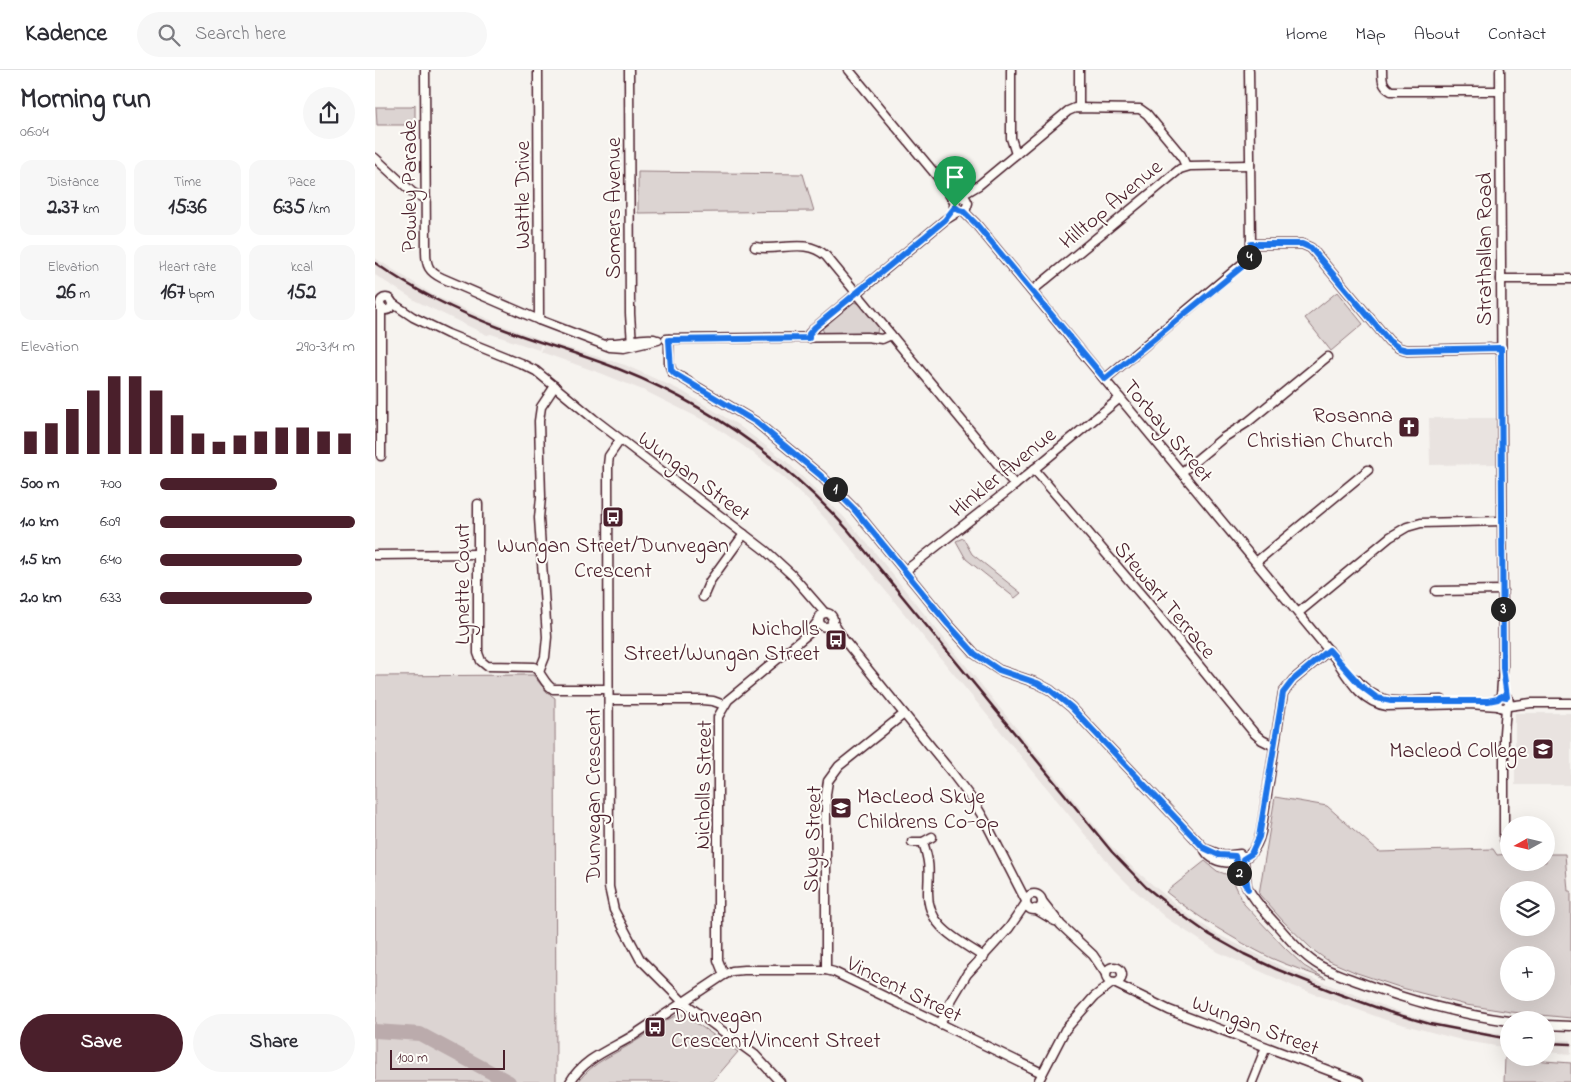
<!DOCTYPE html>
<html lang="en">
<head>
<meta charset="utf-8">
<style>
	:root { --surface:#fff; --page:#f7f7f7; --text:#2b2b33; --muted:#7c7c81; --line:#e1e1e2; --accent:#4a1f2b }
	body { margin:0; font-family:"Indie Flower",sans-serif; background:var(--page); color:var(--text); height:100vh; display:flex; flex-direction:column; font-size:19px; white-space:nowrap }
	* { box-sizing:border-box; margin:0 }
	p { font-size:16px; color:var(--muted) }
	.icon { flex:none; width:28px; height:28px; fill:none; stroke:currentColor; stroke-width:2; stroke-linecap:round; stroke-linejoin:round }
	.map { position:relative; flex:1; overflow:hidden }
	.panel { display:flex; flex-direction:column; background:var(--surface); width:375px }
	.panel>* { flex:none }
	.needle { width:32px; rotate:262deg }
	.fabs { position:absolute; left:1125px; top:746px; display:grid; gap:10px }
	.fabs a { display:grid; place-items:center; width:55px; height:55px; border-radius:50%; background:var(--surface); box-shadow:0 5px 20px #0002; font-size:25px }
	.scale { position:absolute; left:15px; bottom:12px; width:115px; box-sizing:border-box; padding-left:5px; border:2px solid #4a1f2b; border-top:0; font-size:14px; line-height:18px; white-space:nowrap; color:#4a1f2b; -webkit-text-stroke:4px #fdfcf7; paint-order:stroke }
	.pin { position:absolute; display:grid; place-items:center; width:42px; height:42px; color:#fff; margin:-51px -21px; border-radius:50% 50% 50% 0; rotate:-45deg; box-shadow:0 0 5px #0007 }
	.pin .icon { rotate:45deg }
	.km { position:absolute; width:25px; height:25px; margin:-12px; border-radius:50%; background:#222; color:#fff; font-size:14px; line-height:25px; text-align:center }
	.round { display:grid; place-items:center; flex:none; width:52px; height:52px; border-radius:26px; background:var(--page) }
	.overview { display:flex; align-items:center; justify-content:space-between; height:85px; padding:0 20px }
	h1 { font-size:28px; font-weight:700; line-height:38px }
	.stats { display:grid; grid-template-columns:repeat(3,1fr); gap:8px; height:85px; padding:5px 20px }
	.stats div { display:grid; align-content:center; border-radius:12px; background:var(--page); text-align:center }
	.stats b { font-size:21px; font-weight:700 }
	.stats small { font-size:14px; font-weight:400 }
	.stats p { font-size:14px }
	.chart { height:140px; padding:10px 20px }
	.chart p { display:flex; justify-content:space-between }
	.chart svg { width:100%; height:90px; margin-top:5px; stroke:var(--accent); stroke-width:6 }
	.cta { display:flex; gap:10px; margin-top:auto; padding:10px 20px }
	.cta a { flex:1; height:58px; border-radius:30px; background:var(--accent); color:#fff; font-size:20px; font-weight:700; line-height:58px; text-align:center }
	.cta a+a { background:var(--page); color:var(--text) }
	ul { padding:0 20px; list-style:none; font-size:16px }
	li { display:grid; grid-template-columns:80px 60px 1fr; align-items:center; height:38px }
	li i { height:12px; border-radius:6px; background:var(--accent) }
	header { display:flex; align-items:center; gap:30px; box-sizing:border-box; height:70px; padding:0 25px; background:var(--surface); border-bottom:1px solid var(--line) }
	header strong { font-size:24px }
	nav { display:flex; gap:28px; margin-inline-start:auto; font-size:18px }
	.search { width:350px; height:45px; background:var(--page); display:flex; align-items:center; gap:12px; box-sizing:border-box; padding:0 18px; border-radius:28px; color:var(--muted); font-size:19px }
	main { display:flex; flex:1; min-height:0 }
	.map>svg:first-child { display:block }
</style>
</head>
<body>
<header>
<strong>Kadence</strong>
<div class="search"><svg class="icon" aria-label="search" viewBox="0 0 24 24"><circle cx="10" cy="10" r="6"/><path d="M15 15l6 6"/></svg>Search here</div>
<nav><a>Home</a><a>Map</a><a>About</a><a>Contact</a></nav>
</header>
<main>
<section class="panel">
<div class="overview"><div><h1>Morning run</h1><p>06:04</p></div><a class="round"><svg class="icon" aria-label="share" viewBox="0 0 24 24"><path d="M12 15V3M7 8l5-5 5 5M5 13v7h14v-7"/></svg></a></div>
<div class="stats">
<div><p>Distance</p><b>2.37<small> km</small></b></div>
<div><p>Time</p><b>15:36</b></div>
<div><p>Pace</p><b>6:35<small> /km</small></b></div>
</div>
<div class="stats">
<div><p>Elevation</p><b>26<small> m</small></b></div>
<div><p>Heart rate</p><b>167<small> bpm</small></b></div>
<div><p>kcal</p><b>152</b></div>
</div>
<div class="chart"><p><span>Elevation</span>290–314 m</p>
<svg viewBox="0 0 160 44" preserveAspectRatio="none"><path d="M5 44V33M15 44V29M25 44V22M35 44V13M45 44V6M55 44V6M65 44V13M75 44V25M85 44V34M95 44V38M105 44V35M115 44V33M125 44V31M135 44V31M145 44V33M155 44V34"/></svg>
</div>
<ul>
<li><b>500 m</b>7:00<i style="width:60%"></i></li>
<li><b>1.0 km</b>6:09<i style="width:100%"></i></li>
<li><b>1.5 km</b>6:40<i style="width:73%"></i></li>
<li><b>2.0 km</b>6:33<i style="width:78%"></i></li>
</ul>
<div class="cta"><a>Save</a><a>Share</a></div>
</section>
<div class="map">
<svg width="1196" height="1012" viewBox="0 0 1196 1012">
	<rect width="100%" height="100%" fill="#f6f3ef"/>
	<filter id="ink" filterUnits="userSpaceOnUse"><feTurbulence type="fractalNoise" baseFrequency=".02" numOctaves="2"/><feDisplacementMap in="SourceGraphic" scale="10" xChannelSelector="R" yChannelSelector="G"/><feConvolveMatrix kernelMatrix="1 2 1 2 8 2 1 2 1" color-interpolation-filters="sRGB"/></filter>
	<g filter="url(#ink)">
		<!-- built -->
		<g fill="#e9e3e0">
			<path d="M0,188l60,38 67,29 40,15 -3,10 -48,-16 -4,1 -71,-34 -41,-26z"/>
			<path d="M170,271l80,24 57,26 56,34 48,36 56,54 30,34 239,297 22,22 54,46 28,19 68,34 125,48 46,12 55,9v12l-44,-7 -79,-21 -93,-34 -75,-34 -52,-34 -34,-30 -18,-18 -275,-336 -27,-30 -30,-28 -30,-24 -41,-28 -66,-33 -42,-17 -62,-22z"/>
			<path d="M1054,348h69v46l-68,1z"/>
			<rect x="1140" y="643" width="56" height="72"/>
			<path d="M1171,970h25v14l-25,-2z"/>
		</g>
		<!-- green -->
		<g fill="#dcd4d2" stroke="#937a7e" fill-rule="evenodd">
			<path d="M40,34v24l-3,-3h-35l-1,-18h36z"/>
			<path d="M263,102l165,2 11,37 -176,2z"/>
			<path d="M962,222l26,32 -32,27 -26,-33z"/>
			<path d="M480,232l5,2 18,22 -1,7h-53l-2,-5 1,-3 27,-22z"/>
			<path d="M588,468l9,16 49,39 -6,5 -49,-39 -10,-18z"/>
			<path d="M158,605l14,17 8,6 1,384h-181v-406z"/>
			<path d="M900,727l52,9 52,46 114,-3 4,6 12,-1v8h37v-8h19l3,37h3v127l-60,-6 -45,-7 -64,-17 -45,-15 -30,-13 -14,-10 -30,-29 -24,-27zM1134,820h37v38h-37zM1134,885h37v37h-37z"/>
			<path d="M830,791l12,10 14,5 13,28 41,44 19,18 22,13c-18,-7 -37,-13 -55,-21 -38,-19 -72,-40 -105,-66z"/>
			<path d="M305,944l6,2 52,36 -26,30h-134c15,-21 38,-28 58,-41 14,-8 29,-22 44,-27z"/>
			<path d="M1130,988l66,5v19h-67z"/>
		</g>
		<g fill="none" stroke-linecap="round" stroke-linejoin="round">
			<!-- river -->
			<path stroke="#bbabac" stroke-width="14" d="M0,961l45,3 89,48"/>
			<!-- minor casing -->
			<g stroke="#4a1f2b" stroke-width="11">
				<g id="minor">
					<path d="M50,0l1,181c0,15 3,21 16,27l97,42 71,27 14,1 34,-8"/>
					<path d="M163,0l1,250"/>
					<path d="M254,0l1,244 2,30"/>
					<path d="M474,0l92,111 13,21"/>
					<path d="M636,0v68l5,16"/>
					<path d="M1007,0c0,9 0,16 9,21h109"/>
					<path d="M1125,0l3,598 -2,28"/>
					<path d="M704,38v-38"/>
					<path d="M0,88l38,35 13,6"/>
					<path d="M586,127l5,2 2,4 -2,6c-5,3 -9,1 -12,-3l3,-8 22,-13 89,-74 7,-3 65,1 7,5 34,41 5,11"/>
					<path d="M588,141l13,13 359,434c14,21 26,44 52,48l82,-2 29,2"/>
					<path d="M876,174h51l9,4 78,93 10,7 8,2 95,-2"/>
					<path d="M380,177c24,5 50,-10 71,9l189,229"/>
					<path d="M1126,209h70"/>
					<path d="M657,221l148,-122 10,-3 60,-1"/>
					<circle cx="11" cy="234" r="6"/>
					<path d="M17,233l21,14 35,17 72,29 16,8 58,48 172,132 26,24 33,38"/>
					<path d="M6,237v149"/>
					<path d="M434,268v-4l7,-7 129,-107 15,-9"/>
					<path d="M291,269l201,-2 15,2 9,-4"/>
					<path d="M294,269v24l3,9 84,50 64,53 34,34 94,115 27,30 24,16 38,13 13,7 21,17 133,141c6,17 34,19 46,6 5,-5 9,-14 11,-22l22,-139 10,-13 36,-30"/>
					<path d="M234,273c16,1 29,-6 45,-4"/>
					<path d="M730,309l143,-120 3,-15 -2,-174"/>
					<path d="M245,370l-11,16 -1,9 1,422 5,23 26,49 43,43 72,53 25,27"/>
					<path d="M659,399l110,129 110,135 8,7 12,6"/>
					<path d="M807,402l41,-34 25,-16 79,-65"/>
					<path d="M103,434v149l3,8 6,5 47,1c8,6 10,17 19,22h55"/>
					<path d="M0,485l103,-1"/>
					<path d="M881,492l112,-92"/>
					<path d="M530,501l110,-86 105,-87"/>
					<path d="M1061,521l67,-1"/>
					<path d="M328,527l7,-16 34,-47"/>
					<path d="M923,543l92,-76 17,-10 14,-4 81,-2"/>
					<circle cx="451" cy="550" r="7"/>
					<path d="M457,551l12,19 105,129 25,33 10,17 42,82"/>
					<path d="M164,602l6,-15 2,-20 -8,-119 2,-21 -2,-76 2,-14 14,-21"/>
					<path d="M981,609c25,31 50,21 86,21"/>
					<circle cx="1128" cy="632" r="6"/>
					<path d="M234,630h93l11,1 11,4"/>
					<path d="M1134,636l22,-3h40"/>
					<path d="M1129,769v-106l2,-25"/>
					<path d="M537,772h11l9,-5"/>
					<path d="M548,772c7,22 6,27 5,50 -1,35 30,48 56,65"/>
					<path d="M833,780l16,6 16,-2"/>
					<path d="M868,786l4,31"/>
					<path d="M860,787c8,29 21,46 41,67 12,13 23,28 38,38 14,10 32,15 48,21 48,18 96,31 147,38"/>
					<circle cx="659" cy="832" r="8"/>
					<path d="M667,831l19,24 32,30 13,19"/>
					<path d="M660,839l20,12"/>
					<circle cx="739" cy="905" r="8"/>
					<path d="M451,900v-176l2,-13 11,-15 65,-52"/>
					<path d="M349,905l-6,-15v-243l10,-17 80,-66 11,-14"/>
					<path d="M739,913l55,27 190,72"/>
					<path d="M565,954l12,-25 15,-25 42,-46 17,-25"/>
					<path d="M1171,955l25,1"/>
					<path d="M195,1012c15,-25 42,-33 64,-47 30,-20 60,-40 90,-60l8,-4 12,-1h82l8,2 208,101"/>
					<path d="M663,1012l27,-52 29,-33 18,-14"/>
					<path d="M877,1012l14,-35"/>
				</g>
			</g>
			<!-- minor -->
			<use href="#minor" stroke="#fdfcf7" stroke-width="8"/>
			<!-- rail -->
			<g stroke="#4a1f2b" stroke-width="2.5">
				<path d="M0,193c40,28 83,49 128,66 39,15 79,25 118,41 88,35 164,90 227,160l264,322 34,35 30,24 34,24 34,19 32,15 63,25 50,18 41,12 79,15"/>
				<path d="M1171,973l25,1"/>
			</g>
		</g>
	</g>
	<g fill="none" stroke-linecap="round" stroke-linejoin="round" filter="url(#ink)">
		<!-- route casing -->
		<g stroke="#fff" stroke-width="10">
			<path id="route" d="M580,137l4,3 4,1 13,13 129,155 138,-113 7,-10 1,-12h51l9,4 78,93 10,7 8,2 94,-2 2,320 4,29 -6,-1 -3,3 -10,2h-97l-14,-3 -16,-12 -32,-36 -36,30 -10,13 -24,144 -8,17 -8,5 5,30 -7,-11 -6,-22 -16,-1 -15,-7 -133,-141 -21,-17 -13,-7 -38,-13 -24,-16 -27,-30 -94,-115 -34,-34 -64,-53 -81,-48 -4,-4 -2,-30 140,-2v-4l6,-7 130,-107z"/>
		</g>
		<!-- route -->
		<use href="#route" stroke="#1a73e8" stroke-width="6"/>
	</g>
	<!-- icons -->
	<defs>
		<g id="church-square" transform="scale(1.125)"><rect x="-9" y="-9" width="18" height="18" rx="4" fill="#4a1f2b" stroke="#fdfcf7"/><path d="M-1.2-6h2.4v3.5h3.3v2.4h-3.3V6h-2.4V-.1h-3.3v-2.4h3.3Z" fill="#fff"/></g>
		<g id="bus-square" transform="scale(1.125)"><rect x="-9" y="-9" width="18" height="18" rx="4" fill="#4a1f2b" stroke="#fdfcf7"/><path d="M-5-6H5V4H4V6H2V4H-2V6H-4V4H-5ZM-3.5-4V0h7V-4ZM-3.5 1.2v1.5H-2V1.2ZM2 1.2v1.5H3.5V1.2Z" fill="#fff"/></g>
		<g id="school-square" transform="scale(1.125)"><rect x="-9" y="-9" width="18" height="18" rx="4" fill="#4a1f2b" stroke="#fdfcf7"/><path d="M0-5L7-2L0 1L-7-2ZM-4 1L0 2.5L4 1V4Q0 6-4 4Z" fill="#fff"/></g>
	</defs>
	<g fill-rule="evenodd">
		<use href="#church-square" x="1034" y="357"/>
		<use href="#bus-square" x="238" y="447"/>
		<use href="#bus-square" x="461" y="570"/>
		<use href="#school-square" x="1168" y="679"/>
		<use href="#school-square" x="466" y="738"/>
		<use href="#bus-square" x="280" y="957"/>
	</g>
	<g text-anchor="middle" stroke-width="4" stroke-linejoin="round" paint-order="stroke">
		<!-- street labels -->
		<g font-size="22" fill="#4a1f2b" stroke="#fdfcf7">
			<text transform="translate(33 116) rotate(-90)" y="8">Powley Parade</text>
			<text transform="translate(146 125) rotate(-90)" y="8">Wattle Drive</text>
			<text transform="translate(735 133) rotate(-40)" y="8">Hilltop Avenue</text>
			<text transform="translate(237 138) rotate(-90)" y="8">Somers Avenue</text>
			<text transform="translate(1108 179) rotate(-90)" y="8">Strathallan Road</text>
			<text transform="translate(794 360) rotate(50)" y="8">Torbay Street</text>
			<text transform="translate(627 401) rotate(-39)" y="8">Hinkler Avenue</text>
			<text transform="translate(320 405) rotate(37)" y="8">Wungan Street</text>
			<text transform="translate(86 514) rotate(-90)" y="8">Lynette Court</text>
			<text transform="translate(791 529) rotate(50)" y="8">Stewart Terrace</text>
			<text transform="translate(327 715) rotate(-89)" y="8">Nicholls Street</text>
			<text transform="translate(217 725) rotate(-90)" y="8">Dunvegan Crescent</text>
			<text transform="translate(436 769) rotate(-88)" y="8">Skye Street</text>
			<text transform="translate(530 918) rotate(26)" y="8">Vincent Street</text>
			<text transform="translate(881 954) rotate(21)" y="8">Wungan Street</text>
		</g>
		<!-- poi labels -->
		<g font-size="22" fill="#4a1f2b" stroke="#fdfcf7" text-anchor="end">
			<text x="1018" y="352">Rosanna<tspan x="1018" dy="25">Christian Church</tspan></text>
			<text x="238" y="482" text-anchor="middle">Wungan Street/Dunvegan<tspan x="238" dy="25">Crescent</tspan></text>
			<text x="445" y="565">Nicholls<tspan x="445" dy="25">Street/Wungan Street</tspan></text>
			<text x="1152" y="687">Macleod College</text>
			<text x="482" y="733" text-anchor="start">MacLeod Skye<tspan x="482" dy="25">Childrens Co-op</tspan></text>
			<text x="296" y="952" text-anchor="start">Dunvegan<tspan x="296" dy="25">Crescent/Vincent Street</tspan></text>
		</g>
	</g>
</svg>
<div class="fabs">
<a><svg class="needle" viewBox="-14 -14 28 28"><path d="M0-13l5 13h-10z" fill="#e53935"/><path d="M0 13l5-13h-10z" fill="#7c7c81"/></svg></a>
<a><svg class="icon" aria-label="layers" viewBox="0 0 24 24"><path d="M12 4l9 5-9 5-9-5zM3 14l9 5 9-5"/></svg></a>
<a>+</a>
<a>−</a>
</div>
<div class="scale">100 m</div>
<div class="pin" style="left:580px;top:137px;background:#1e9e55"><svg class="icon" aria-label="arrive" viewBox="0 0 24 24"><path d="M6 21V4h12l-3 4 3 4H6"/></svg></div>
<b class="km" style="left:460px;top:419px">1</b>
<b class="km" style="left:864px;top:803px">2</b>
<b class="km" style="left:1128px;top:539px">3</b>
<b class="km" style="left:874px;top:187px">4</b>
</div>
</main>
</body>
</html>
